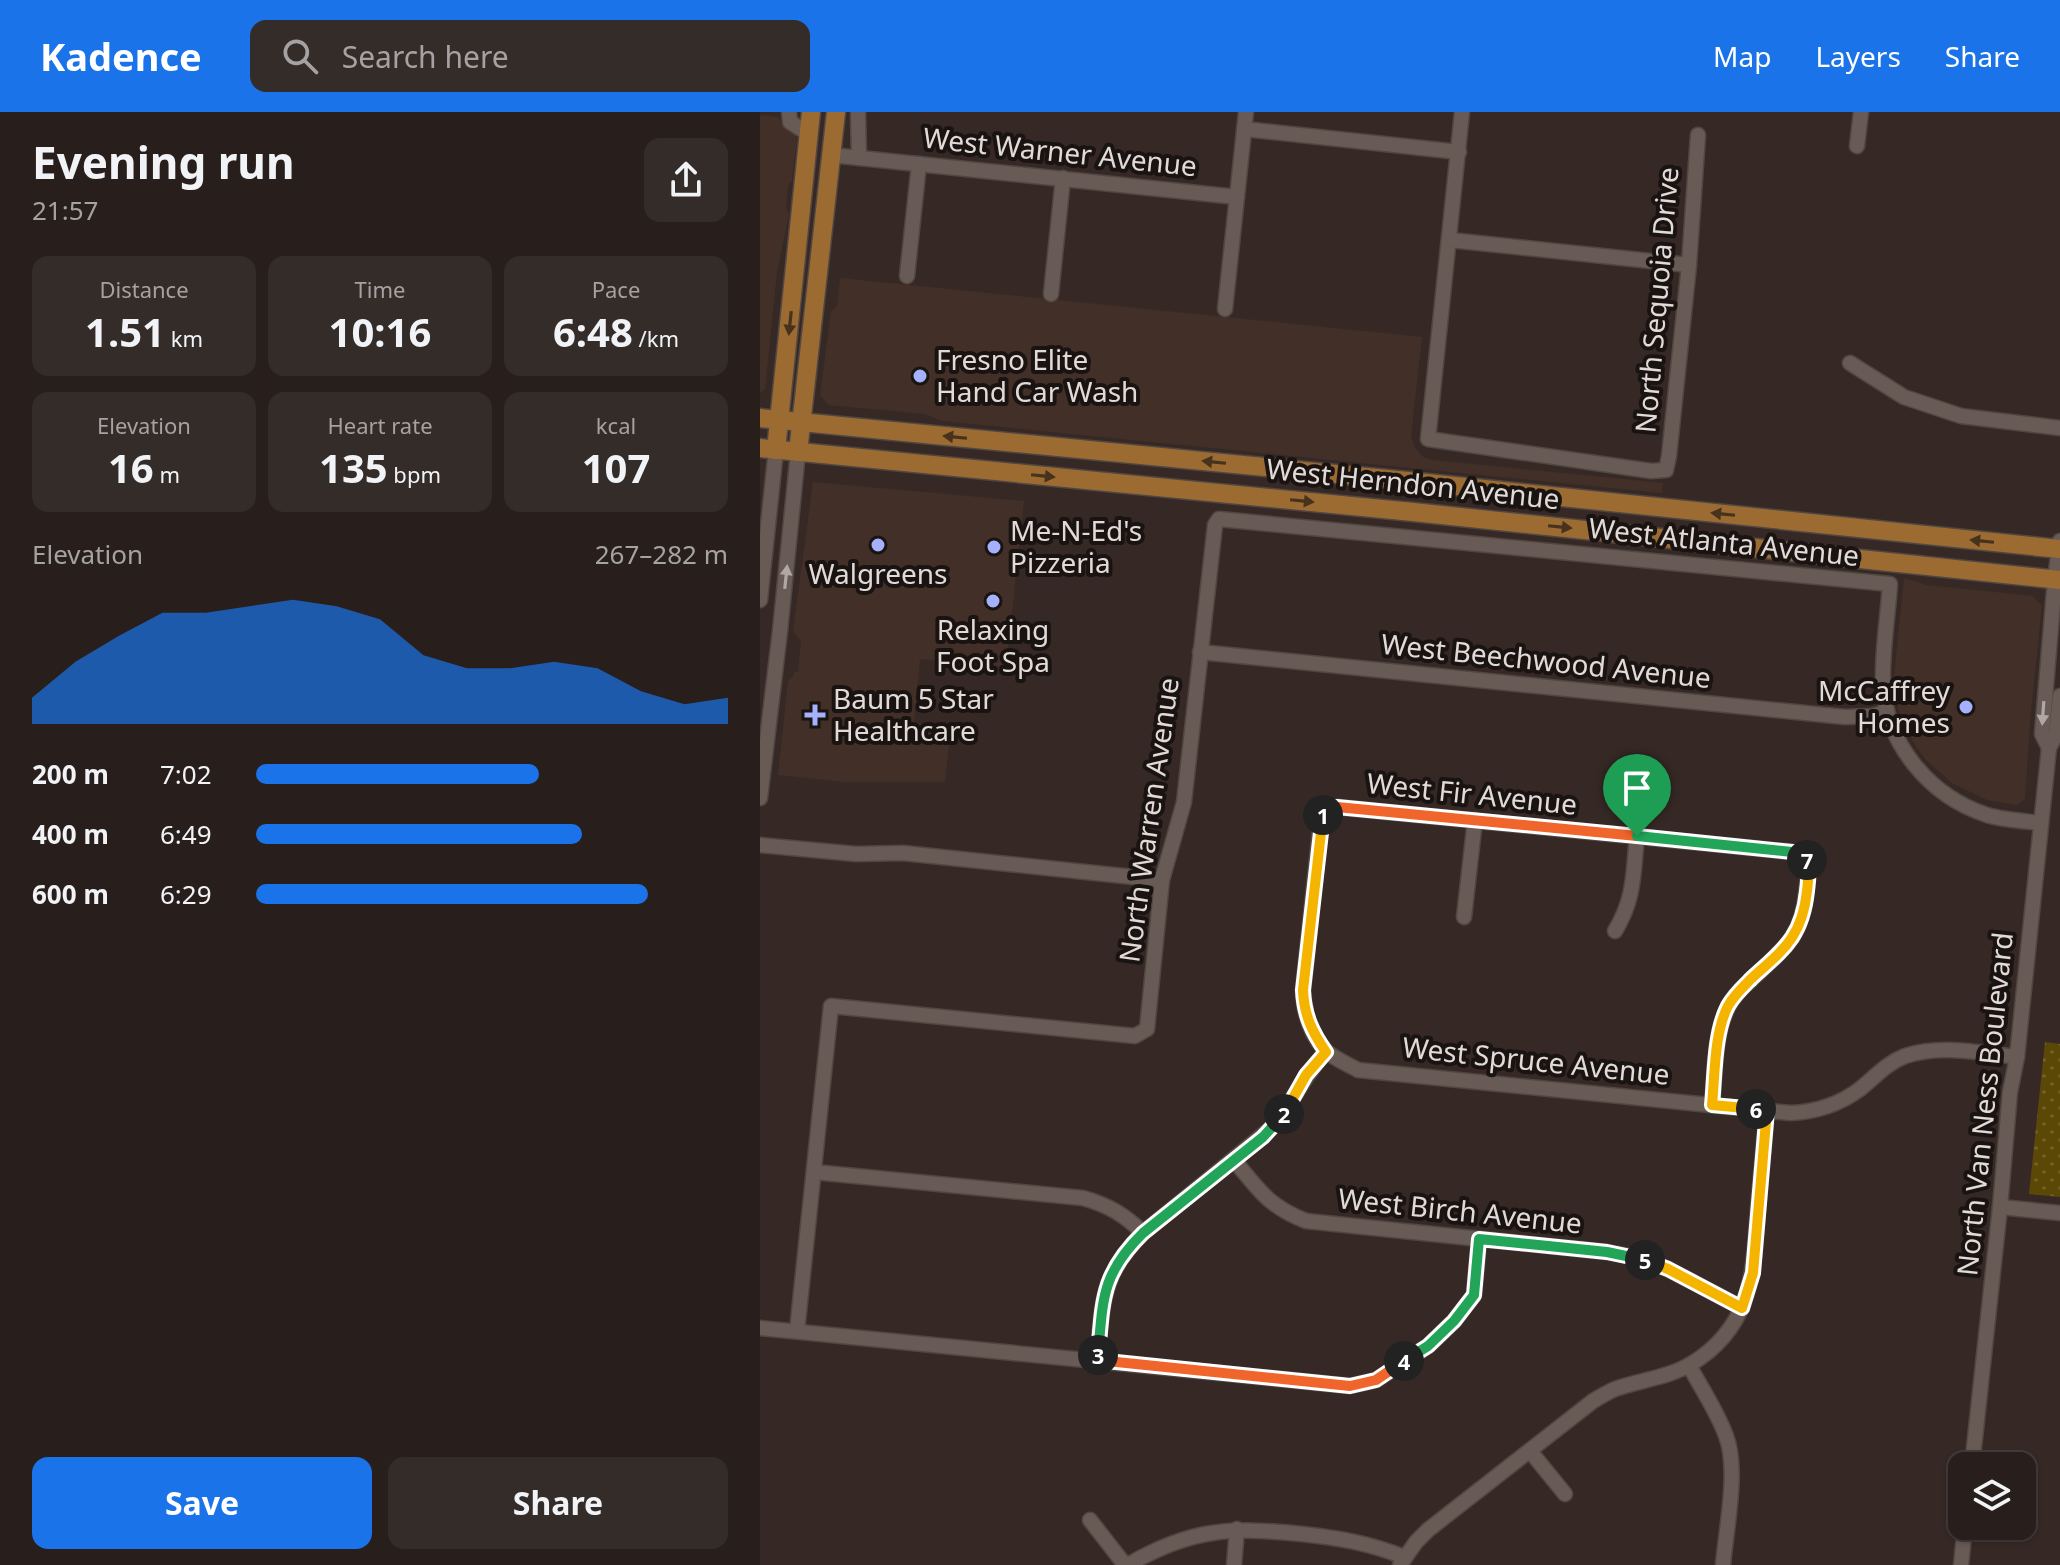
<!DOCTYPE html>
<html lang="en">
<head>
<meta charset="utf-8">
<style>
	:root { --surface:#281f1c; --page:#342c29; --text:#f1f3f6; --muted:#a5a2a3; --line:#443d3b; --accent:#1a73e8 }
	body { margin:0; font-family:"Noto Sans",sans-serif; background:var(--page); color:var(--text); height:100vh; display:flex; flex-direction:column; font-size:30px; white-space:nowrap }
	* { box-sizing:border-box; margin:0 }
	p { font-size:26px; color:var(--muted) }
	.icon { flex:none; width:44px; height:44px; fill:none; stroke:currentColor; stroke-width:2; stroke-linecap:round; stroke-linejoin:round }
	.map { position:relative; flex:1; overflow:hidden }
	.drawer { display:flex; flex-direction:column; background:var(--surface); width:760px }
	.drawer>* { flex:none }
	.buttons { position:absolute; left:1188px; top:1340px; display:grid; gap:16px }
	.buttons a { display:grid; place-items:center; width:88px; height:88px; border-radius:16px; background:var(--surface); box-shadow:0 2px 6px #0004,0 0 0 2px var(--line); font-size:40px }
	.pin { position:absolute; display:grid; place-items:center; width:68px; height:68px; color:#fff; margin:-82px -34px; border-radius:50% 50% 50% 0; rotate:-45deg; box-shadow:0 0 8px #0007 }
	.pin .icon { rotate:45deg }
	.km { position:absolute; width:40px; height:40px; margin:-20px; border-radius:50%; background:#222; color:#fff; font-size:22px; line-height:40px; text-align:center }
	.round { display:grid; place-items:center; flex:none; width:84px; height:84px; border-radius:16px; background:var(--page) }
	.headline { display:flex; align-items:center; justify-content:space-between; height:136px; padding:0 32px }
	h1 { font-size:44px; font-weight:700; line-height:60px }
	.stats { display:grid; grid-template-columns:repeat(3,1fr); gap:12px; height:136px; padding:8px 32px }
	.stats div { display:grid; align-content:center; border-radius:16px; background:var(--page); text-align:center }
	.stats b { font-size:40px; font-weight:700 }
	.stats small { font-size:22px; font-weight:400 }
	.stats p { font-size:22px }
	.chart { height:224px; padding:16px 32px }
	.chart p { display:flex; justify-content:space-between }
	.chart svg { width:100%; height:144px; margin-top:8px; fill:var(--accent); opacity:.7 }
	.button { display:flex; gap:16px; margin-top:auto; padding:16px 32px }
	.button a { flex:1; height:92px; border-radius:16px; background:var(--accent); color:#fff; font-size:32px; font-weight:700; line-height:92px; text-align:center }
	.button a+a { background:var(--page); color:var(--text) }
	ul { padding:0 32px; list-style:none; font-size:26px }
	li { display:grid; grid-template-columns:128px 96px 1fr; align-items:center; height:60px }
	li i { height:20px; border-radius:10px; background:var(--accent) }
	header { display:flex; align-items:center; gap:48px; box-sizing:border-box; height:112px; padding:0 40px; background:var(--accent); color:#fff }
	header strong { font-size:38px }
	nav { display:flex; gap:44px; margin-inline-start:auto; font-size:28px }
	.search { width:560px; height:72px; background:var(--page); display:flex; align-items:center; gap:20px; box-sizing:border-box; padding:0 28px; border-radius:16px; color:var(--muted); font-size:30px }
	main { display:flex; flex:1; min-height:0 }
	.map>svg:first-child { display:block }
</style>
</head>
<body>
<header>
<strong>Kadence</strong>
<div class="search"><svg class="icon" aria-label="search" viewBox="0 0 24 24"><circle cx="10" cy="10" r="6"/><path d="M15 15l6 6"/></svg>Search here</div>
<nav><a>Map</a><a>Layers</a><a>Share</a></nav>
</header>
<main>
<section class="drawer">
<div class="headline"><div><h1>Evening run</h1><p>21:57</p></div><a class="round"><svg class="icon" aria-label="share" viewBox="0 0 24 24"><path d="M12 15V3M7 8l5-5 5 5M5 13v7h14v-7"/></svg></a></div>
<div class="stats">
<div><p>Distance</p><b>1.51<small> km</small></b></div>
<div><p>Time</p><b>10:16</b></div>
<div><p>Pace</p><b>6:48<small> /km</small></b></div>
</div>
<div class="stats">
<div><p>Elevation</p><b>16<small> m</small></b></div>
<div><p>Heart rate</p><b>135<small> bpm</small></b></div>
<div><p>kcal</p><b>107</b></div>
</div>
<div class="chart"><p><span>Elevation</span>267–282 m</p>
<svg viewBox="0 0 160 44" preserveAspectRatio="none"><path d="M0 44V36L10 25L20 17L30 10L40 10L50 8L60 6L70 8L80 12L90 23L100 27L110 27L120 25L130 27L140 34L150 38L160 36V44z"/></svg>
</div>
<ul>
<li><b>200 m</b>7:02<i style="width:60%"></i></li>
<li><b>400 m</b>6:49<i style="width:69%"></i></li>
<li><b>600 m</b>6:29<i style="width:83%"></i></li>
</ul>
<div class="button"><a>Save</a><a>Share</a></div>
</section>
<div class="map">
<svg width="1300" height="1453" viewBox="0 0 1300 1453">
	<defs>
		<pattern id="grass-dots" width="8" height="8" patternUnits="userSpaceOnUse" patternTransform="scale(2)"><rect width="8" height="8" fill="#5b4806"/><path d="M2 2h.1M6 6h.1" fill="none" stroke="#72622a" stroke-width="1.8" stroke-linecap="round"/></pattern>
	</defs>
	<rect width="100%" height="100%" fill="#362925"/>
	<!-- built -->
	<g fill="#422f28">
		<path d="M0,3l18,2 6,10 12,8 1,6 -5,39 -4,6 -2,21 3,8 -12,57 -12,117 -5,4z"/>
		<path d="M80,166l582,59 -11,99 4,12 8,9 10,3 230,23 -1,10 -720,-72 -17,-7 -97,-9 -8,-10 11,-83 6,-6z"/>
		<path d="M53,370l211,19 -18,167 -86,-9 -6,64 37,4 -6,55h-100l-67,-7 10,-94 6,-6v-3h4l3,-31 -8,-10z"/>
		<path d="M1144,466l23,7 106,11 9,10 -11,104 -6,89 -8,6 -30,-5 -35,-17 -27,-24 -12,-17 -8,-17 -7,-17 -4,-32z"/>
	</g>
	<!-- grass -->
	<path fill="url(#grass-dots)" d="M1285,930l15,2v153l-31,-3z"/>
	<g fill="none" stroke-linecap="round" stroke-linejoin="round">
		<!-- minor casing -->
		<g stroke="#504642" stroke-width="17">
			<g id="minor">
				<path d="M29,0l1,10 19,12"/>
				<path d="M98,0l1,46"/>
				<path d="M702,0l-34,327 223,32 15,-1 3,-14 20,-191 9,-130"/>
				<path d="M484,17l215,23"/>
				<path d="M1097,34l4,-34"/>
				<path d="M71,43l406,42"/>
				<path d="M690,128l239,25"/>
				<path d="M147,164l12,-112"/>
				<path d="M291,182l12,-116"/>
				<path d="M465,197l21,-197"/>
				<path d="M1090,251l54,34 57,19 99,12"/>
				<path d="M0,488l16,-150"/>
				<path d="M440,540l645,65 27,-1 15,-4"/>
				<path d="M1289,636l-7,-14 13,-155 5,-38"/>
				<path d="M0,686l20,-167 18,-179"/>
				<path d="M0,733l96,9 47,-1 259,27"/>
				<path d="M704,805l11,-97"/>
				<path d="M855,819c20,-33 18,-57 22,-95"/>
				<path d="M952,993c3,-30 2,-71 16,-98 5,-11 14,-19 24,-28 30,-29 50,-41 54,-86 2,-13 3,-24 -1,-37l-13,-4 -455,-45 -12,3 -4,11 -18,169c1,22 6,43 22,60 8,8 22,14 33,20l432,43c26,-1 50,-9 70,-24 15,-12 27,-26 45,-33 36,-12 75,-3 112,1"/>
				<path d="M474,1048c25,30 34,46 72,61l301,31 32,6 29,11 74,39"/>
				<path d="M54,1060l269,26c25,7 42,17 60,35"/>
				<path d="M1240,1095l60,6"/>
				<path d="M0,1216l590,58 26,-6 52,-34 26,-25 20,-26 5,-56"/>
				<path d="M37,1219l34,-325 304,30 12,-7 15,-149 22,-78 31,-277 4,-6 671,65c-2,32 -8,66 -7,98 2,61 46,114 104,133 17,5 36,6 54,8"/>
				<path d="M337,1248c6,-56 3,-85 46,-127l132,-108c18,-24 30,-51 51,-73"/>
				<path d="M929,1253c12,23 28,46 37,71 13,33 0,93 -3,129"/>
				<path d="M770,1339l35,43"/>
				<path d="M1212,1354l28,-259 10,-115 7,-35 32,-309 7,-13 4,-39"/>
				<path d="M330,1408l35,45"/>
				<path d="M368,1453c63,-37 103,-38 174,-31 37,4 67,9 102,23"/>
				<path d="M474,1453l3,-36"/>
				<path d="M640,1453l16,-23 12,-12 165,-129c7,-4 15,-9 22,-12 25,-9 52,-11 76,-25 62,-38 62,-91 67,-155 3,-33 6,-66 9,-99"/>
				<path d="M1201,1453l4,-39"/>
			</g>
		</g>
		<!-- major casing -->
		<g stroke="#504642" stroke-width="21">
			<g id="major">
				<path d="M0,306l648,63 652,68"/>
				<path d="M0,336l653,64 647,68"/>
				<path d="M16,338l35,-338"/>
				<path d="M38,340l38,-340"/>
			</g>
		</g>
		<!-- minor -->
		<use href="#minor" stroke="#685a55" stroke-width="14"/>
		<!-- major -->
		<use href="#major" stroke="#9b6b32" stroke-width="18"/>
	</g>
	<!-- one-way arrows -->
	<defs><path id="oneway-solid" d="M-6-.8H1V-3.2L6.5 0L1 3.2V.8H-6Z" transform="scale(2)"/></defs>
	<g fill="#46321d">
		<use href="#oneway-solid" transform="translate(30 211) rotate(96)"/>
		<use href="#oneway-solid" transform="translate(195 325) rotate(-174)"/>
		<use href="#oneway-solid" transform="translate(454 350) rotate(-174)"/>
		<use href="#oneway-solid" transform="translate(283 364) rotate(6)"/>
		<use href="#oneway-solid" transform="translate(542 389) rotate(6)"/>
		<use href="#oneway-solid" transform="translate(963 402) rotate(-174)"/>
		<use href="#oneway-solid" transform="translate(800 415) rotate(6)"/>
		<use href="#oneway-solid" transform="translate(1222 429) rotate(-174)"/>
	</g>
	<g fill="#b1a7a3">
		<use href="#oneway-solid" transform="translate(26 465) rotate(-84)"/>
		<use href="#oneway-solid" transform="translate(1283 601) rotate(94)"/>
	</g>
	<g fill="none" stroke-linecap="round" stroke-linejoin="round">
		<!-- split-1 casing -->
		<g stroke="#fff" stroke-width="16">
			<path id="split-1" d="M563,703l2,-5 12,-3 300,29"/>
		</g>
		<!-- split-2 casing -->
		<g stroke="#fff" stroke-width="16">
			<path id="split-2" d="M524,1002l22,-39 20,-23c-14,-20 -22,-37 -23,-62l20,-175"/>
		</g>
		<!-- split-3 casing -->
		<g stroke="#fff" stroke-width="16">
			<path id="split-3" d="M338,1243c5,-55 3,-81 45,-122l120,-96 21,-23"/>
		</g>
		<!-- split-4 casing -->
		<g stroke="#fff" stroke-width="16">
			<path id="split-4" d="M338,1243l-1,5 253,26 26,-6 28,-19"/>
		</g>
		<!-- split-5 casing -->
		<g stroke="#fff" stroke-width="16">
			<path id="split-5" d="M644,1249l24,-15 26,-25 20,-26 5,-56 128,13 38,8"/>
		</g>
		<!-- split-6 casing -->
		<g stroke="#fff" stroke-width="16">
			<path id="split-6" d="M885,1148l23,9 74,39 11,-35 14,-163 -11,-1"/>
		</g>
		<!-- split-7 casing -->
		<g stroke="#fff" stroke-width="16">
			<path id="split-7" d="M996,997l-44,-4c3,-30 2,-72 16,-99 6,-11 15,-19 24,-28 32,-29 50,-41 55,-87 1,-10 3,-20 0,-31"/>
		</g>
		<!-- split-8 casing -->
		<g stroke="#fff" stroke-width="16">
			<path id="split-8" d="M877,724l155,16 13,4 2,4"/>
		</g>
		<!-- split-1 -->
		<use href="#split-1" stroke="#f0652b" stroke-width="10"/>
		<!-- split-2 -->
		<use href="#split-2" stroke="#f5b400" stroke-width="10"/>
		<!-- split-3 -->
		<use href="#split-3" stroke="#22a559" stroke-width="10"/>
		<!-- split-4 -->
		<use href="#split-4" stroke="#f0652b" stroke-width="10"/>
		<!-- split-5 -->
		<use href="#split-5" stroke="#22a559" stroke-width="10"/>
		<!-- split-6 -->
		<use href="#split-6" stroke="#f5b400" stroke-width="10"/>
		<!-- split-7 -->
		<use href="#split-7" stroke="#f5b400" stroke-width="10"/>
		<!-- split-8 -->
		<use href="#split-8" stroke="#22a559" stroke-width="10"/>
	</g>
	<!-- markers -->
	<g fill="#a5b1fc" stroke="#191311" stroke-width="3">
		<circle cx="160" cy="264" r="8"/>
		<circle cx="118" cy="433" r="8"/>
		<circle cx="234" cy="435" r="8"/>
		<circle cx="233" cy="489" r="8"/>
		<circle cx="1206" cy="595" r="8"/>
		<path d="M51 591h8v8h8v8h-8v8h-8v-8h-8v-8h8z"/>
	</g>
	<g text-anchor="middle" stroke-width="8" stroke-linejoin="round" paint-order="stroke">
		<!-- street labels -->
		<g font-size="28" fill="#e2dad7" stroke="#191311">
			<text transform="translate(300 40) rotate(6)" y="10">West Warner Avenue</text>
			<text transform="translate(897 188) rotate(-85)" y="10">North Sequoia Drive</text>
			<text transform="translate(653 372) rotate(6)" y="10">West Herndon Avenue</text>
			<text transform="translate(964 430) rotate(6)" y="10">West Atlanta Avenue</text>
			<text transform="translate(786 549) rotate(6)" y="10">West Beechwood Avenue</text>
			<text transform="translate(712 682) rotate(6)" y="10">West Fir Avenue</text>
			<text transform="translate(389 708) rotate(-82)" y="10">North Warren Avenue</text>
			<text transform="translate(776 949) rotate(6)" y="10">West Spruce Avenue</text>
			<text transform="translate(1225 992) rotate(-84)" y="10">North Van Ness Boulevard</text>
			<text transform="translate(700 1099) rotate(6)" y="10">West Birch Avenue</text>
		</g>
		<!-- poi labels -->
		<g font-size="28" fill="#e2dad7" stroke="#191311" text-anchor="start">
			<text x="176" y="258">Fresno Elite<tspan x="176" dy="32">Hand Car Wash</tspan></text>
			<text x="250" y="429">Me-N-Ed's<tspan x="250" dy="32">Pizzeria</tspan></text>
			<text x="118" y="472" text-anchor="middle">Walgreens</text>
			<text x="233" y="528" text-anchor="middle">Relaxing<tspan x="233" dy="32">Foot Spa</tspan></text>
			<text x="1190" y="589" text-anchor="end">McCaffrey<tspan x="1190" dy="32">Homes</tspan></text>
			<text x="73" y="597">Baum 5 Star<tspan x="73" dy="32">Healthcare</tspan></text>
		</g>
	</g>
</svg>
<div class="buttons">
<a><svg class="icon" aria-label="layers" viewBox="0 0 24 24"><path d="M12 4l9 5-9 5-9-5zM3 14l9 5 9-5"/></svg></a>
</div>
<div class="pin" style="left:877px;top:724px;background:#1e9e55"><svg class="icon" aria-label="arrive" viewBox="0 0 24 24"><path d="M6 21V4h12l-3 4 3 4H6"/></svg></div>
<b class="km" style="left:563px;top:703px">1</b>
<b class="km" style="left:524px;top:1002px">2</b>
<b class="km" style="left:338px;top:1243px">3</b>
<b class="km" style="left:644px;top:1249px">4</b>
<b class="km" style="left:885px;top:1148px">5</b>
<b class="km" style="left:996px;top:997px">6</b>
<b class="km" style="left:1047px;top:748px">7</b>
</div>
</main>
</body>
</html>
